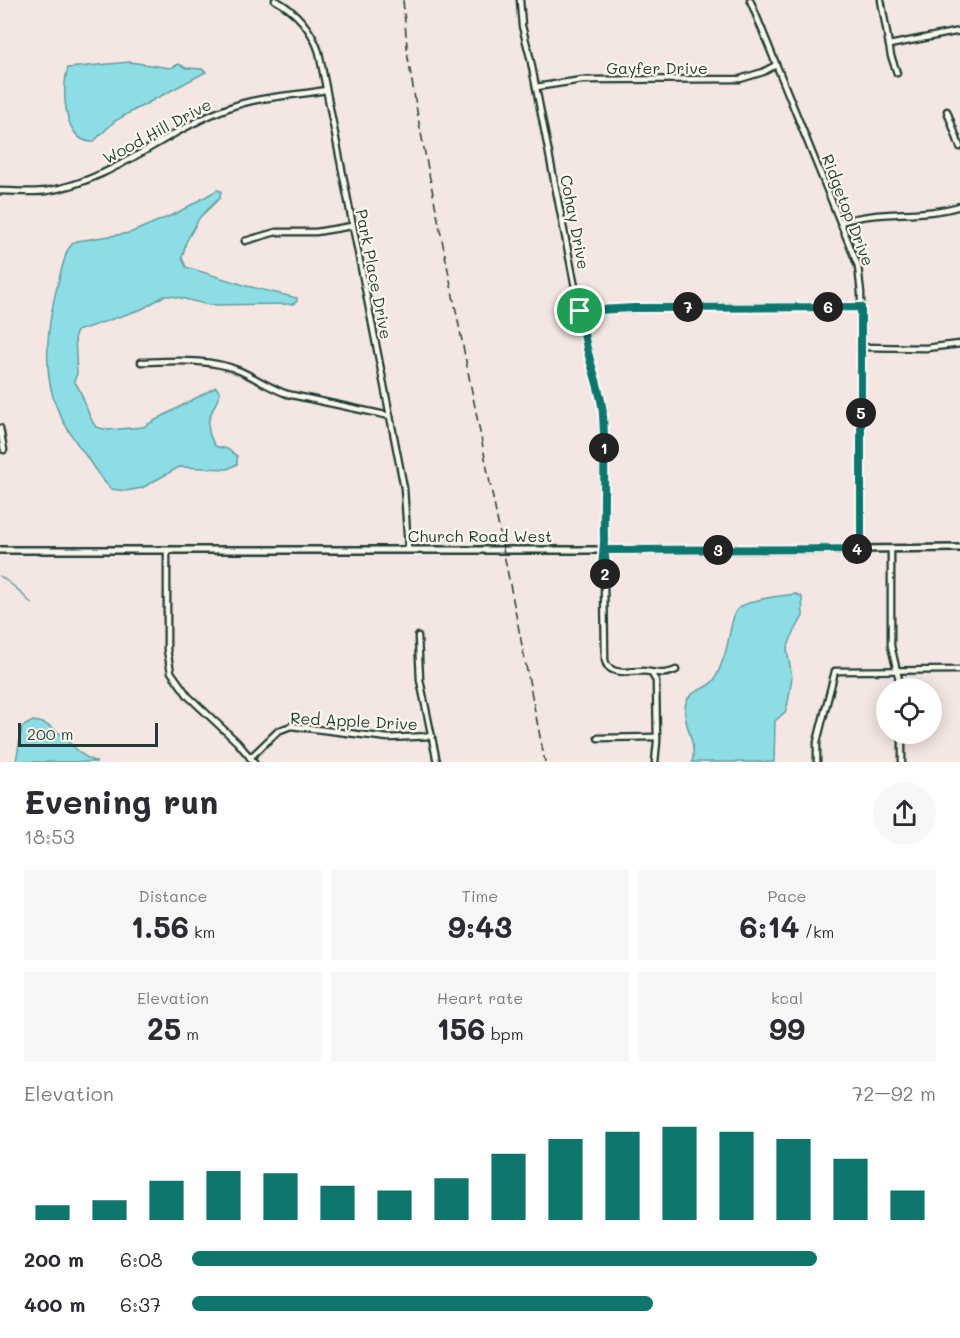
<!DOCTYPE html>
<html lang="en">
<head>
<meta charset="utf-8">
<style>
	:root { --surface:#fff; --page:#f7f7f7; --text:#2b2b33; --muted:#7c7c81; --accent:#0f766e }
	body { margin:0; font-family:Mali,sans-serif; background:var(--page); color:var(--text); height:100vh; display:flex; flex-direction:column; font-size:22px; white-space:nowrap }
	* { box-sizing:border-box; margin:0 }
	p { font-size:20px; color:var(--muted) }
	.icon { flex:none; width:33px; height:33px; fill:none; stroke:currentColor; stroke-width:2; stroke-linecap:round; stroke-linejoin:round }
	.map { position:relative; height:762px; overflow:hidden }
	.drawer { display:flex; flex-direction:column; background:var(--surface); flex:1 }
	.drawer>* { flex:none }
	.fabs { position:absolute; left:876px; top:678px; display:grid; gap:12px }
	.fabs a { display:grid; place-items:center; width:66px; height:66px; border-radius:50%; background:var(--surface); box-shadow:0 3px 15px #0003; font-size:30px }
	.scale { position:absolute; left:18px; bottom:15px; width:140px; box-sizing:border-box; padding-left:6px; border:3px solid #1f3d34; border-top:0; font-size:16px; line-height:21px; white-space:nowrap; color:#1f3d34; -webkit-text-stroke:4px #fbf7ec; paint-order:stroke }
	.pin { position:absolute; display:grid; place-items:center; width:51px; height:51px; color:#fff; margin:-26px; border:3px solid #fff; border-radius:50%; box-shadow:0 2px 6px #0007 }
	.km { position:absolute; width:30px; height:30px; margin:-15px; border-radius:50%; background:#222; color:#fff; font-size:16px; line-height:30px; text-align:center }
	.round { display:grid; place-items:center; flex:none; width:63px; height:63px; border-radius:32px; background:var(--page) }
	.head { display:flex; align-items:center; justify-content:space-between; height:102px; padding:0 24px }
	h1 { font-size:33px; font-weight:800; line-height:45px }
	.figures { display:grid; grid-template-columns:repeat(3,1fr); gap:9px; height:102px; padding:6px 24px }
	.figures div { display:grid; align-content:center; border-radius:0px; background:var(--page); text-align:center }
	.figures b { font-size:30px; font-weight:800 }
	.figures small { font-size:16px; font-weight:400 }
	.figures p { font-size:16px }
	.chart { height:168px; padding:12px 24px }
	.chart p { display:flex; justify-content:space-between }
	.chart svg { width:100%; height:108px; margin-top:6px; stroke:var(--accent); stroke-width:6 }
	ul { padding:0 24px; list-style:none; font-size:20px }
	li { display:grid; grid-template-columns:96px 72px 1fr; align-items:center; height:45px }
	li i { height:15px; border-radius:8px; background:var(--accent) }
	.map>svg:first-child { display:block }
</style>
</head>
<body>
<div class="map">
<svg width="960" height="762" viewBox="0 0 960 762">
	<rect width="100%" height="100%" fill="#f4e6e2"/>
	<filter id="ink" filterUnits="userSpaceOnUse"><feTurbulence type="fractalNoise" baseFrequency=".0167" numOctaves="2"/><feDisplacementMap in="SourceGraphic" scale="12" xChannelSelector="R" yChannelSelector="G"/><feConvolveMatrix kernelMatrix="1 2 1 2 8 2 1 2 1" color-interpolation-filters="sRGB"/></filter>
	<g filter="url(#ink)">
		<!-- water -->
		<g fill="#8ddde7" stroke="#619d9f" stroke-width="1.5">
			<path d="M130,62l40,6 9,-4 7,4 16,1 4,3 -77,41 -14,8 -22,21c-30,0 -32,-54 -25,-74z"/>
			<path d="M217,190l4,1 -1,7 -20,19 -14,25 -4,16 4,9 61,19 50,12v3l-4,3 -84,1 -37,-9h-8l-22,13 -65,22 -2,5 2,38 -3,7c11,13 11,32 22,46l12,3 35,-3 73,-40 4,6c-8,22 -19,29 -5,53l12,3 10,7v8l-9,5 -49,-2 -37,21 -16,3 -15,-2c-10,-10 -18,-22 -25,-33 -13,-18 -25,-35 -32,-56 -15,-47 -1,-104 13,-149l5,-7 5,-3 53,-8 47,-20z"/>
			<path d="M796,594l6,3 1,19 -12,22 -4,12 5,27 -3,20 -3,14 -11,10 -1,41h-82c6,-20 -12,-42 -6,-59 4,-14 20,-12 28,-23 5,-7 8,-18 11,-26 4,-13 5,-28 10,-41 6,-14 47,-17 61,-19z"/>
			<path d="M33,721c28,2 40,35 64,41h-81l6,-35z"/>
		</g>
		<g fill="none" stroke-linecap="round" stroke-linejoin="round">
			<!-- stream -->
			<path stroke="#619d9f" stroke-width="1.5" d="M0,576l16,12 16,16"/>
			<!-- minor casing -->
			<g stroke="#1f3d34" stroke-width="9">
				<g id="minor">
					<path d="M275,0c21,11 37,30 44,52l85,436 4,61"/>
					<path d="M520,0l2,26 8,31 55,281 18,70 1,142 2,13 -2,17"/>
					<path d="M750,0l108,266 3,27v256"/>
					<path d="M881,0l10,56 6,17"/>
					<path d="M889,45l71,-14"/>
					<path d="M536,87l46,-7 158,-1 23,-7 13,-7"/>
					<path d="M947,111l13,36"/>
					<path d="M0,191c15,0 31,2 46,0 67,-10 119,-60 182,-83 31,-12 66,-12 98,-18"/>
					<path d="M841,222c40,-13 80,-4 119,-16"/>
					<path d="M245,241l31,-9h40l36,-6"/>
					<path d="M580,311l94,-4h187"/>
					<path d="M860,347l66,1 34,-4"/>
					<path d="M141,362c32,-1 69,-4 99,9 16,7 30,17 47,23l103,22"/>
					<path d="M0,428l4,22"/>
					<path d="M891,549v97l10,42"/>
					<path d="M167,550v100l4,22 17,24 49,46 17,20"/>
					<path d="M604,556l-2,7 2,17 1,80c1,5 3,8 8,10 9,4 20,1 30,1 12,1 21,5 33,-1"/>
					<path d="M418,636l2,44 17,82"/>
					<path d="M652,674l4,7 1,61 -2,20"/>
					<path d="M902,734v28"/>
					<path d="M598,738l59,-1"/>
					<path d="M250,758l28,-27 13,-5 97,12 44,-2"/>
					<path d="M817,762v-20l18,-71 125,-1"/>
				</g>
			</g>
			<!-- tertiary casing -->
			<g stroke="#1f3d34" stroke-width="10">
				<path id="tertiary" d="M0,550h746l214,-2"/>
			</g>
			<!-- minor -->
			<use href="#minor" stroke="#fbf7ec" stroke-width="4.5"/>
			<!-- tertiary -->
			<use href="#tertiary" stroke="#fbf7ec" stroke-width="5"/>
			<!-- rail -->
			<path stroke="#1f3d34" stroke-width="1.5" stroke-dasharray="9 4.5" stroke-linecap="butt" d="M403,0l5,58 11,65 126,639"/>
		</g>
	</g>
	<g fill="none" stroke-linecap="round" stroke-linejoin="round" filter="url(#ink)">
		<!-- route casing -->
		<g stroke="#fff" stroke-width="12">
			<path id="route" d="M580,311c3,15 5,31 9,45 5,20 13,39 14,59 3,41 0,83 1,124 0,14 -4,28 0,41l2,-17 -2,-13 257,-1v-242l-227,1 -54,3"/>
		</g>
		<!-- route -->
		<use href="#route" stroke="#0f766e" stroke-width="8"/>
	</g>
	<g text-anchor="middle" stroke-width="4.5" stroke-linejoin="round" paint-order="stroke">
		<!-- street labels -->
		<g font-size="16" fill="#1f3d34" stroke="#fbf7ec">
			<text x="657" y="74">Gayfer Drive</text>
			<text transform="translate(157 131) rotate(-28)" y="6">Wood Hill Drive</text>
			<text transform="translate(848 210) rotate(69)" y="6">Ridgetop Drive</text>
			<text transform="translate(575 222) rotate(79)" y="6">Cohay Drive</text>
			<text transform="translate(374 274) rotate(79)" y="6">Park Place Drive</text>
			<text x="480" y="542">Church Road West</text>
			<text transform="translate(354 721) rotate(3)" y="6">Red Apple Drive</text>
		</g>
	</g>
</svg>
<div class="fabs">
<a><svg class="icon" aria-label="locate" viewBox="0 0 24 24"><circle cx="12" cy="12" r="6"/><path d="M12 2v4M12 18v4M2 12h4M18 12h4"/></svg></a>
</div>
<div class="scale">200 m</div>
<div class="pin" style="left:580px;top:311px;background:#1e9e55"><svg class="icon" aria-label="arrive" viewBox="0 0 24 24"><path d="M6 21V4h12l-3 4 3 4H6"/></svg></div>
<b class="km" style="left:604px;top:448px">1</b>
<b class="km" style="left:605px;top:574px">2</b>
<b class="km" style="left:718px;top:550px">3</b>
<b class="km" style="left:857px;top:549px">4</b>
<b class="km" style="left:861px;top:413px">5</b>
<b class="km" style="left:828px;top:307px">6</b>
<b class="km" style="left:688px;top:307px">7</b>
</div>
<section class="drawer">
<div class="head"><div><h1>Evening run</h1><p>18:53</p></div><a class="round"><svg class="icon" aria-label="share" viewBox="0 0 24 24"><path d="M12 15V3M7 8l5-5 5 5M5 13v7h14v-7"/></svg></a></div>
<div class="figures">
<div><p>Distance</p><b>1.56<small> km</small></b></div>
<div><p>Time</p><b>9:43</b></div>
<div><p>Pace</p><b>6:14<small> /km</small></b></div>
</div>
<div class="figures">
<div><p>Elevation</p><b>25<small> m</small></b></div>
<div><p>Heart rate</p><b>156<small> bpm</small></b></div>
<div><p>kcal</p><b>99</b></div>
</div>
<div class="chart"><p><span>Elevation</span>72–92 m</p>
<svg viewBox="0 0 160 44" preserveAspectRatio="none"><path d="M5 44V38M15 44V36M25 44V28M35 44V24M45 44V25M55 44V30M65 44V32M75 44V27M85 44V17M95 44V11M105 44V8M115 44V6M125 44V8M135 44V11M145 44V19M155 44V32"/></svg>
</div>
<ul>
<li><b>200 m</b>6:08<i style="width:84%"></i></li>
<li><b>400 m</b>6:37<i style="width:62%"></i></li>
</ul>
</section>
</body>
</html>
